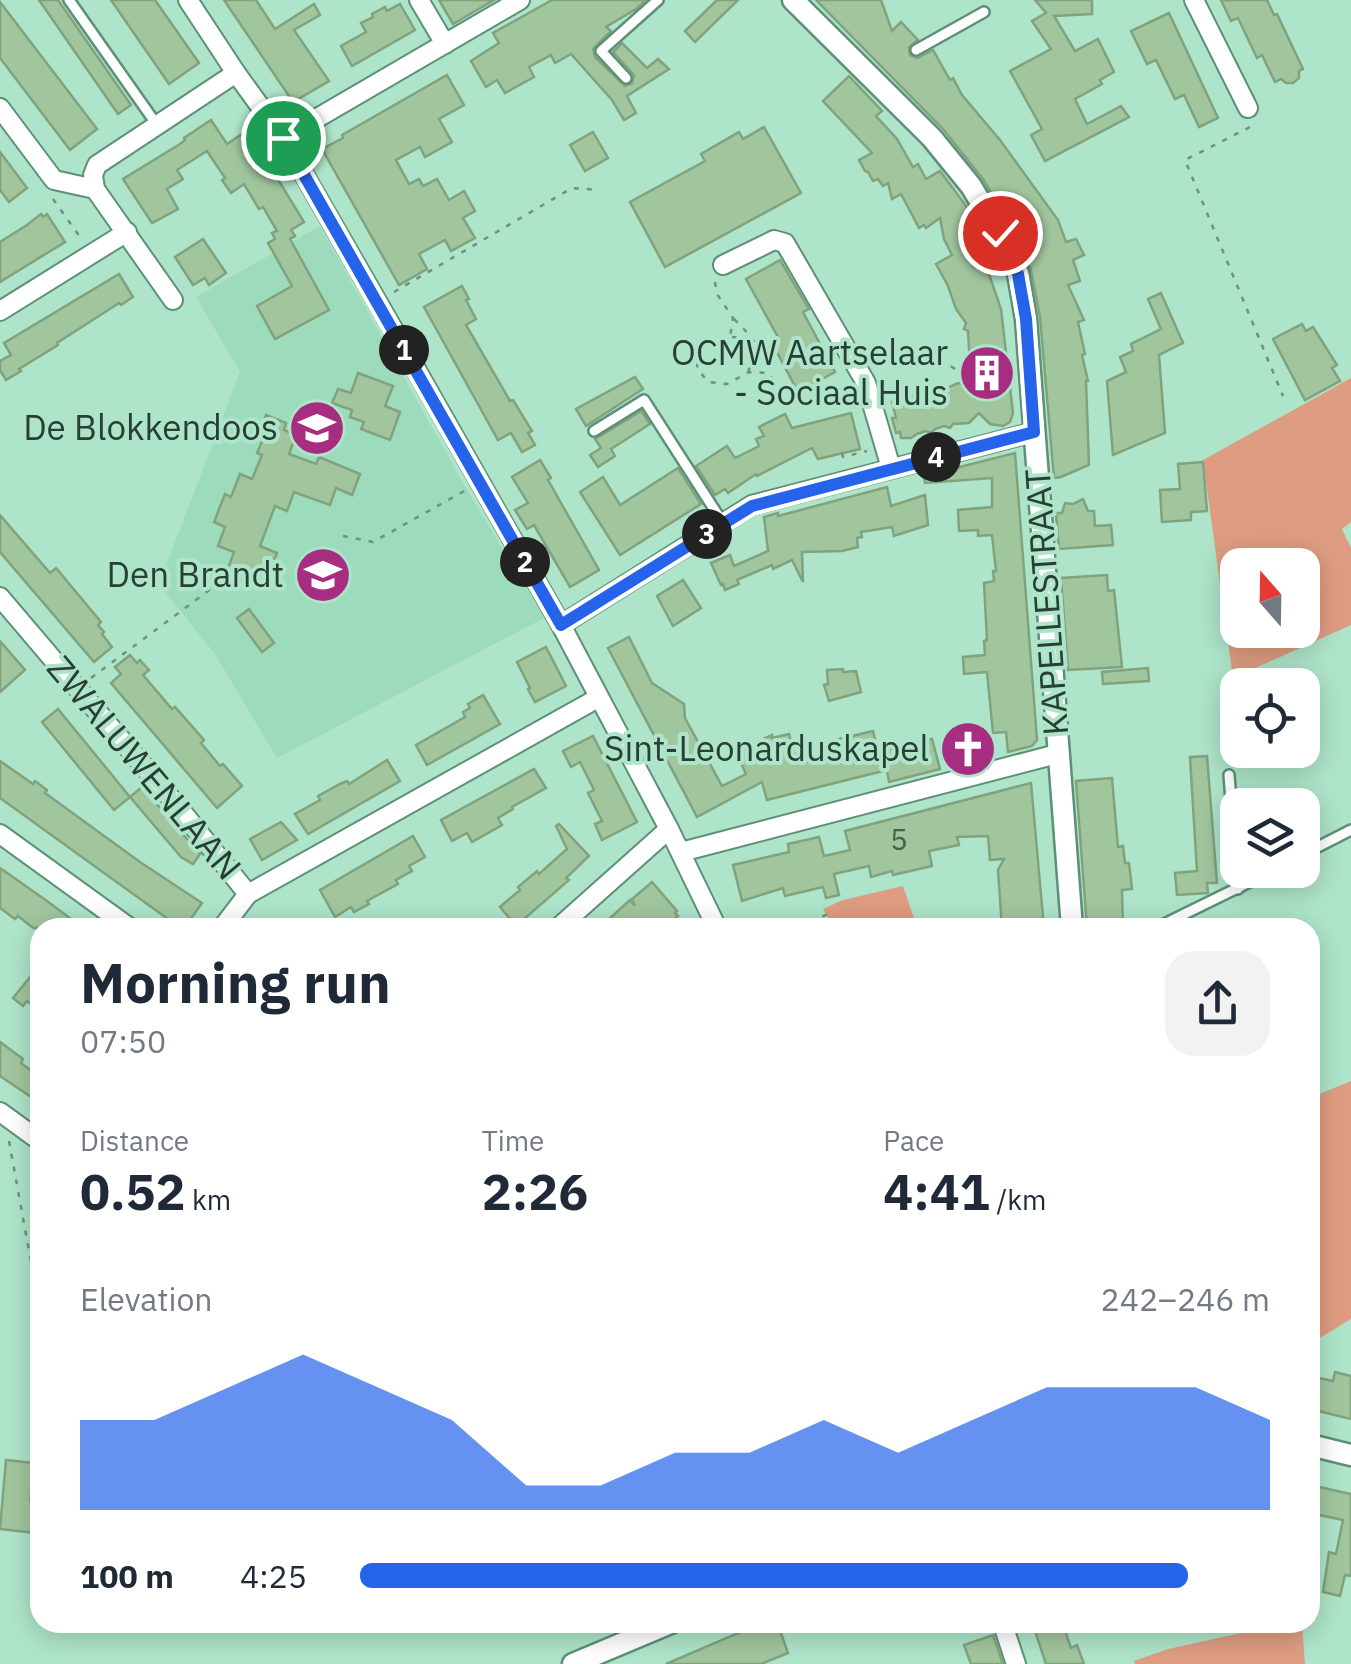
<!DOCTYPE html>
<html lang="en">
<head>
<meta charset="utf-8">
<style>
	:root { --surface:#fff; --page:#f2f2f3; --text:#1f2937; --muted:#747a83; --accent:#2563eb }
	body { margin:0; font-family:"IBM Plex Sans",sans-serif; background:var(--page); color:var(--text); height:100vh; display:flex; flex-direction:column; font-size:38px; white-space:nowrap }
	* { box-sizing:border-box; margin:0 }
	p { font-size:32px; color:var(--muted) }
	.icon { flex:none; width:55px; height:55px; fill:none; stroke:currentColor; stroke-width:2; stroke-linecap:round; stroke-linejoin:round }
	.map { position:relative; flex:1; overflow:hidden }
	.details { position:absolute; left:30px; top:918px; width:1290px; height:715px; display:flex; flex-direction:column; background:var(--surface); border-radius:30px; box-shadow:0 5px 25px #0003 }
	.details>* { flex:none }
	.needle { width:65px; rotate:340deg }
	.controls { position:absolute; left:1220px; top:548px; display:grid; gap:20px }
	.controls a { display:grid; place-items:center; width:100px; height:100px; border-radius:20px; background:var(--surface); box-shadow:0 5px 25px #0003; font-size:50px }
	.pin { position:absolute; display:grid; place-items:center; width:85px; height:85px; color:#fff; margin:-42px; border:5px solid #fff; border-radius:50%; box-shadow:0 2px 10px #0007 }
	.km { position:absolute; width:50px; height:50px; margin:-25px; border-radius:50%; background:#222; color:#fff; font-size:28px; line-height:50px; text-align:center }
	.round { display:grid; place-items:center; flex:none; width:105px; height:105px; border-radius:30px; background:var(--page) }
	.overview { display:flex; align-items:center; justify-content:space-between; height:170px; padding:0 50px }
	h1 { font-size:55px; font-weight:800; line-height:75px }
	.metrics { display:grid; grid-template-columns:repeat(3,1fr); gap:15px; height:170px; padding:10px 50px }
	.metrics div { display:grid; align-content:center }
	.metrics b { font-size:50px; font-weight:800 }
	.metrics small { font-size:28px; font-weight:400 }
	.metrics p { font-size:28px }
	.chart { height:280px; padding:20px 50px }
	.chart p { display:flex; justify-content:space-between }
	.chart svg { width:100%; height:180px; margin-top:10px; fill:var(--accent); opacity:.7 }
	ul { padding:0 50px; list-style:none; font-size:32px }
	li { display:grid; grid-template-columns:160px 120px 1fr; align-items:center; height:75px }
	li i { height:25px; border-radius:12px; background:var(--accent) }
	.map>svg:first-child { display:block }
</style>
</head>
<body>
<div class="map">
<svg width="1351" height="1664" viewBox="0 0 1351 1664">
	<rect width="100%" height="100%" fill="#aee5ca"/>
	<!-- built -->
	<path fill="#9cdbbc" d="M320,226l144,259 80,133 -267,140 -62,-104 -56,-70 81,-212 -44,-75z"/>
	<!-- green -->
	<g fill="#de9d82" fill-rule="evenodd">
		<path d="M1351,378v144l-9,7 9,19v77l-118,53 -30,-218zM1302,565v65h-64v-65z"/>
		<path d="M903,886l14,41h-84l-10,-18 20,-9z"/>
		<path d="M1351,1081v238l-41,25v-86l2,-1 -2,-5v-154z"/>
		<path d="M1285,1623h17l3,41h-170l-1,-3 34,-12z"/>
	</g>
	<!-- building -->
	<g fill="#a1c69e" stroke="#80a37d" stroke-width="2.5">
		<path d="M39,0h19l73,105 -13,9z"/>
		<path d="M111,0h44l44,63 -30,21z"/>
		<path d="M224,0h32l19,29 39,-25 6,11 -26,15 35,51 -36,21z"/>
		<path d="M439,0h55l-41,24z"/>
		<path d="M552,0h94l-10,9 -30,18 5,4 -18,18 2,8 30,29 7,-3 2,-8 -21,-23 9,-9 25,25 11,-9 11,10 -42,27 9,17 -12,7 -12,-20 -41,-46 -16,9 -4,-8 -22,12 5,10 -29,16 -8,-13 -11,7 -15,-26 28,-18 -6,-10z"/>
		<path d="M717,0h21l-43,42 -10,-11z"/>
		<path d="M816,0h65l11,31 9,-9 17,18 -9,7 1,8 7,3 16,-8 17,30 3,-2 9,17 38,45 58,80 8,22 10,-3 8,16 -11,5 7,21 -12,4 16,35 -6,2 7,32 -3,1 6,26h-2l3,84 -28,12 -7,1 -14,-161 -9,-47 -20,-44 -28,-47 -40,-50z"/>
		<path d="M1035,0h57v14l-38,2 21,35 23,-12 16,33 -14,8 2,4 -27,15 12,25 34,-18 8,11 -84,44 -14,-26 11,-6 -32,-58 41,-22 -19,-28 14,-8z"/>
		<path d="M1221,0h46l7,15 3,-1 26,55 -4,2v7l-6,5h-7l-5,-4 -6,3 -13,-27 -5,3 -19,-40 -7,3z"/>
		<path d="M0,2l97,127 -27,21 -70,-92z"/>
		<path d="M400,4l15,26 -63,36 -11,-20 25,-14 -5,-9 12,-6 -1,-3 13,-7 2,4z"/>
		<path d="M1169,13l49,105 -19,9 -15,-32 -9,4 -19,-39 -9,4 -16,-33z"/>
		<path d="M447,75l17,30 -25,14 13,23 -27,15 -5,-10 -24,13 13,24 10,-5 4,7 14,-7 12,21 15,-9 11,20 -12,7 12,20 -24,13 -6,-11 -26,14 8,15 -28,16 -77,-136 21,-11 -1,-3z"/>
		<path d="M849,76l33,35 -6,5 21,23 16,28 5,-3 8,15 14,-8 26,35 23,41 9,24 -9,3 12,35 12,104 -3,9 -7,4 -13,-2 -11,-11 -10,10 -16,1 -3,4 -6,-2 -9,3 -4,4 -5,-2 -9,3 -6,4h-10l-1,-6 -4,1 -4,-15h4l-4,-16 9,-5 16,-1 3,-4 5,2 10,-3 3,-4 7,2 13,-6 18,1 -6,-18 -2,-35 -4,-2 2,-6 -10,-14 -8,-23 -12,-22 16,-9 -8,-16 -4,-21 -14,10 -2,-3 -5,3 -18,-34 -9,5 -4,-16 -5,3 -5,-7 -5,2 -5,-9 -3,-1 -6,-11 13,-7 -49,-52z"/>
		<path d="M211,120l16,24 21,-14 56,92 -13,8 4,6 -5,3 39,71 -54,29 -18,-33 35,-20 -24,-43 7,-4 -3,-6 5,-2 -14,-24 -4,2 -15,-25 -13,9 -9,-13 3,-2 -18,-27 -30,19 6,9 -16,10 11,20 -26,14 -29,-44 57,-35 5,-4 -1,-2z"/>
		<path d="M764,127l37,66 -136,74 -35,-65 75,-41 -4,-7 38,-22 4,7z"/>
		<path d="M593,132l15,26 -23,13 -15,-26z"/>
		<path d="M0,152l27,36 -18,14 -9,-12z"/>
		<path d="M41,214l2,3 4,-3 18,28 -65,40v-40l27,-17z"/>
		<path d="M203,239l23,34 -17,12 -4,-7 -12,7 -18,-28z"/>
		<path d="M780,260l29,49 -6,3 32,60 -37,20 -26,-49 7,-4 -33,-60z"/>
		<path d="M119,274l14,23 -12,8 -2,-2 -62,40 1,2 -39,24 2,2 -15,9 -6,-10v-9l11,-6 -7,-12z"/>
		<path d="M462,286l7,13 -3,1 10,19 -10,6 44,76 3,-1 19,31 -4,2 7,12 -13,7 -11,-19 -13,7 -74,-133z"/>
		<path d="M1161,293l22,50 -24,12 6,78 -52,22 -6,-74 19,-9 -6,-15 13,-6 -2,-7 30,-15 -13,-30z"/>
		<path d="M1302,324l4,7 7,-4 24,38 -5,3 8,13 -35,19 -32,-61z"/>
		<path d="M358,373l35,13 -8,20 15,6 -10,28 -29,-11 3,-7 -14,-5 2,-7 -20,-7 6,-14 13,4z"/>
		<path d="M635,377l8,12 -57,37 -10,-17z"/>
		<path d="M641,411l9,13 -39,25 4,7 -17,11 -8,-12 11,-7 -6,-9z"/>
		<path d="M851,413l9,36 -42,10 -6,-11 -55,28 -1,-2 -28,19 -3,-4 -10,6 -19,-29 31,-20 8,12 24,-12 -3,-7 8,-3 -5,-9 26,-13 7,14z"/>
		<path d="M266,415l20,8 -2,7 12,5 -7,19 27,10 3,-7 41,17 -8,21 -16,-7 -6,17 -36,-13 -7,19 -12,-5 -15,40 17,7 -8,20 -15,-6 -6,15 -22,-8 8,-22 -16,-6 7,-19 -11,-5 11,-28 6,3 9,-23 12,5 10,-24 -5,-2 6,-14 -5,-2z"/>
		<path d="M1015,453l22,287 -5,6 -24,6 -2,-20 -13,1 -6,-61 -23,2 -1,-17 22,-2 -1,-14 3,-1 -3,-57 10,-2 -1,-10h3l-4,-36 -14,1v-6l-19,1 -1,-21 34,-3v-29l-67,5 -1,-7z"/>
		<path d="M540,460l11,18 -3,2 51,90 -29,17 -36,-62 -7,4 -12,-19 13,-7 -16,-26z"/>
		<path d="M1203,462l4,49 -16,1v8l-29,2 -2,-32 20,-1 -2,-25z"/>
		<path d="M678,468l23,36 -81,51 -40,-63 23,-15 17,28z"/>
		<path d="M887,487l4,19 34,-11 3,30 -34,11 -2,-9 -31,5 1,5 -5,1 1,9 -16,4 -40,1 1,30 -11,-22 -19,9 -1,-4 -35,15 2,4 -14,6 -2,-6 -2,1 -10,-22 19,-8 4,11 34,-15 -4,-34 14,-4v3z"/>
		<path d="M1083,499l5,12h6l1,15 16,-1 2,20 -54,4 -3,-36h6l3,-10 8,1z"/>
		<path d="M0,515l50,58 6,-5 45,54 -3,3 6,7 -2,2 10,13 -18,15 -94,-110z"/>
		<path d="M1107,575l1,16 6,-1 8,77 -54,3 -7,-92z"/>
		<path d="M683,580l18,28 -28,18 -16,-30z"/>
		<path d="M249,609l25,34 -12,9 -25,-34z"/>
		<path d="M629,637l23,46 32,21 1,14 37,68 24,-12 -10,-22 36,-17v3l17,-4 8,30 38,-9 -4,-14 42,-10 5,21 54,-13 8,30 -51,13 -2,-12 -120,30 -5,-18 -65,35 -89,-169z"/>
		<path d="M0,641l25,29 -25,22z"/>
		<path d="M546,647l20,39 -31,16 -7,-13 2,-1 -13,-26z"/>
		<path d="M130,655l7,8 3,-3 9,10 -6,5 29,34 3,-2 29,33 -3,3 19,23 3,-2 19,22 -25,22 -106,-125 10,-9 -6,-7z"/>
		<path d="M1148,668l1,13 -46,3 -1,-12z"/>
		<path d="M843,669v3l13,-1 5,21 -32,9 -5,-16 4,-1 -1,-14z"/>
		<path d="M483,695l17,29 -73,41 -11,-20 49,-28 -2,-5 7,-4 -2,-4z"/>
		<path d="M58,709l72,88 -16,13 -72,-88z"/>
		<path d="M593,736l44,86 -35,18 -7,-16 7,-3 -14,-28 6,-3 -14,-28 -9,5 -8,-16z"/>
		<path d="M1207,756l10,127h-10l1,10 -31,2 -2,-22 22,-2 -7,-114z"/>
		<path d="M387,760l13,21 -92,53 -13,-20 25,-14 -2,-4 22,-12 7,-3 2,3z"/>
		<path d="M0,761l33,23 2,-3 12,9 -2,3 95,69 62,41 -17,24h-6l-179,-129z"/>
		<path d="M534,769l12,19 -34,19 1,2 -15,9 4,7 -30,17 -5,-9 -15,8 -11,-21z"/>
		<path d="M1112,778l6,69 5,-1 2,17h4l3,26 -10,1 1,38h-36l-11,-147z"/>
		<path d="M1031,783l13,145h-42l-4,-58 6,-11 -14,1 -2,-24 -31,1 2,8 -30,6 3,15 -39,9 -1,-4 -21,6 -2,-11 -35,8 5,21 -13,3 -3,-11 -38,9 -2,-8 -41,13 -9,-36 56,-13 -1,-8 31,-7 5,19 26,-6 -5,-19z"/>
		<path d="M142,787l58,67 -7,10 -12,-7 -51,-60z"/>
		<path d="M281,822l16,18 -35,20 -12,-21z"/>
		<path d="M559,824l30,32 -23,22 3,2 -53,46 -16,-19 20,-17 -2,-3 19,-16 2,3 28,-25 -11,-23z"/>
		<path d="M413,836l12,21 -16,9 3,5 -16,9 2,4 -31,17 2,3 -15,8 -3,-5 -16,10 -15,-27z"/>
		<path d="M0,868l47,33 36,27h-50l-15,-12 -3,3 -15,-11z"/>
		<path d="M652,882l25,29 -2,2 3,3 -12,11 -7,-8 -10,9h-50l31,-28 5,6 -3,-7z"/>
		<path d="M31,976l9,6v28l-13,-9 -4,5 -10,-8z"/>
		<path d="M0,1042l23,17 -2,4 19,14v26l-40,-27z"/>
		<path d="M1335,1372l16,4v43l-41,-10v-33l23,5z"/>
		<path d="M6,1460l28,3 -4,38 6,1 -1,7 3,1 -2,23 -36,-4z"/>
		<path d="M1319,1487l32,7v82l-6,-1 -5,21 -17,-4 6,-40 7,2 7,-34 -29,-6z"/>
		<path d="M764,1622h13l11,31 -27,11h-95z"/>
		<path d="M1032,1622h30l9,26 6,-3 7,19h-38z"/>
		<path d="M993,1635l10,29h-32l-7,-19z"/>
	</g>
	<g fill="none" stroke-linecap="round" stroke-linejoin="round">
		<!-- service casing -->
		<g stroke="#5c9178" stroke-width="14">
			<g id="service">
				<path d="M69,0l88,125"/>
				<path d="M916,50l68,-38"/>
				<path d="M626,78l-25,-27 57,-51"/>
				<path d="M594,431l50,-31 79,123"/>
				<path d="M1229,775l9,114"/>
				<path d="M1302,855l49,-25"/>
				<path d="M1156,928l118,-58"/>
			</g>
		</g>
		<!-- minor casing -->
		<g stroke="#5c9178" stroke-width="22">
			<g id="minor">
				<path d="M188,0l48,73 47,65 117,203 161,284 108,204 48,99"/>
				<path d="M419,0l26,44"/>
				<path d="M1194,0l54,108"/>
				<path d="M0,108l54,72 41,9 78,111"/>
				<path d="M283,138l237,-138"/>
				<path d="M95,189l-2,-14 4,-10 139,-92"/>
				<path d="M723,265l51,-25 11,3 81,140 25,85"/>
				<path d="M0,311l127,-79"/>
				<path d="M0,597l175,206 73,91"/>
				<path d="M561,625l191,-120 282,-73"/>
				<path d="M0,834l130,94"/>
				<path d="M681,852l376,-98"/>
				<path d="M222,928l26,-34 350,-196"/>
				<path d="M558,928l111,-99"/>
				<path d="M0,1112l40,29"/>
				<path d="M1002,1622l14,42"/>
			</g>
		</g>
		<!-- tertiary casing -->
		<g stroke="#5c9178" stroke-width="25">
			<g id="tertiary">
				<path d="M793,0l139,138 39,48 28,47 19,40 8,46 46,609"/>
				<path d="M1310,1445l41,10"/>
				<path d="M573,1664l100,-42"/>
			</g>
		</g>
		<!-- path -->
		<g stroke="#6c9380" stroke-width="2.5" stroke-dasharray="5 8" stroke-linecap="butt">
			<path d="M1250,127l-65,33 98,236"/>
			<path d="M53,199l27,38 -1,5"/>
			<path d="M715,282l2,12 16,24 -3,19c-20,7 -30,8 -33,31l11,14 19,2 22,-12 19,1c24,37 47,36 86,27"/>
			<path d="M394,292l178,-104 27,2"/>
			<path d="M734,319c16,15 29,32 34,54"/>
			<path d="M732,337l21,2"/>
			<path d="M940,359l39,26"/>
			<path d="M748,371l12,-19"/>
			<path d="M842,453l1,4 24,-6"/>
			<path d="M343,536l30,6 93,-52"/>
			<path d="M91,678l129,-96"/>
			<path d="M799,928l33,-16"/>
			<path d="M9,1141l22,121 9,125"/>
		</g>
		<!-- service -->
		<use href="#service" stroke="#fff" stroke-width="9"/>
		<!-- minor -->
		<use href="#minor" stroke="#fff" stroke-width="18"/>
		<!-- tertiary -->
		<use href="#tertiary" stroke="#fff" stroke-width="20"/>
	</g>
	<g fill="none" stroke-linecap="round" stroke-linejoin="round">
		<!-- route casing -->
		<g stroke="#fff" stroke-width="20">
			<path id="route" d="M283,138l278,487 191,-119 282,-74 -8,-113 -8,-45 -18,-41"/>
		</g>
		<!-- route -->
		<use href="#route" stroke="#2563eb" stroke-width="12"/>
	</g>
	<!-- icons -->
	<defs>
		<g id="building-disc" transform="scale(2.875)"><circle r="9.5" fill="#a72d81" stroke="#aee5ca"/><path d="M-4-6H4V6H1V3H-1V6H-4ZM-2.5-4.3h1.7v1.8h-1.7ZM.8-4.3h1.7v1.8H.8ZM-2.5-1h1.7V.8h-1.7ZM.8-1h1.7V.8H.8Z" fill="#fff"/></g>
		<g id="school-disc" transform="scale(2.875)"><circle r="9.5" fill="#a72d81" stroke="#aee5ca"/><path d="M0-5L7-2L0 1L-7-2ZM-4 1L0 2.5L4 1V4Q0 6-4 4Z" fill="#fff"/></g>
		<g id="church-disc" transform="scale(2.875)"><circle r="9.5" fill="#a72d81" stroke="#aee5ca"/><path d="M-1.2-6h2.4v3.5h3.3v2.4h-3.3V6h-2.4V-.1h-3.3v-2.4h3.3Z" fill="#fff"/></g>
	</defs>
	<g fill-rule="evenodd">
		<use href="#building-disc" x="987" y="373"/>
		<use href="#school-disc" x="317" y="428"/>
		<use href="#school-disc" x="323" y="575"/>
		<use href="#church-disc" x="968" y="749"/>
	</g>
	<g text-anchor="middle" stroke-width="8" stroke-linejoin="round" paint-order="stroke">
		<!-- number labels -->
		<g font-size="30" fill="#46614e">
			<text x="899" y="850">5</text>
		</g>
		<!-- poi labels -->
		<g font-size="35" fill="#283f34" stroke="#aee5ca" text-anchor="end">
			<text x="948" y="365">OCMW Aartselaar<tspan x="948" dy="40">- Sociaal Huis</tspan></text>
			<text x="278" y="440">De Blokkendoos</text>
			<text x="284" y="587">Den Brandt</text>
			<text x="929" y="761">Sint-Leonarduskapel</text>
		</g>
		<!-- street labels -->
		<g font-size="35" fill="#283f34" stroke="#aee5ca">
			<text transform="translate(1047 602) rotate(-94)" y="12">KAPELLESTRAAT</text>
			<text transform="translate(144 768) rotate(50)" y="12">ZWALUWENLAAN</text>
		</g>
	</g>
</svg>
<div class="controls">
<a><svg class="needle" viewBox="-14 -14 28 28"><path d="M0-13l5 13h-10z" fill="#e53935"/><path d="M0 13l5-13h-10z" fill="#747a83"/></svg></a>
<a><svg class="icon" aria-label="locate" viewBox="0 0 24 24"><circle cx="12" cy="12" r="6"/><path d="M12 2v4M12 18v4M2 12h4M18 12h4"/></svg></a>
<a><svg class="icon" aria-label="layers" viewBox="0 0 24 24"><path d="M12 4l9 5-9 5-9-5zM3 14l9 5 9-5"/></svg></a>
</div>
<div class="pin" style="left:283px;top:138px;background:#1e9e55"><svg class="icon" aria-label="arrive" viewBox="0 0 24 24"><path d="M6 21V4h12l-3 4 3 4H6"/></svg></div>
<div class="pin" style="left:1000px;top:233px;background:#d93025"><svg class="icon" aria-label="check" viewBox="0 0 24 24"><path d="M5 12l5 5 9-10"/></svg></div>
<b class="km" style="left:404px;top:350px">1</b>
<b class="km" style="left:525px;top:562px">2</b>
<b class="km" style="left:707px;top:534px">3</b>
<b class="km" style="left:936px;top:457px">4</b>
<section class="details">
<div class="overview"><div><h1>Morning run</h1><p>07:50</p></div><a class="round"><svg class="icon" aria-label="share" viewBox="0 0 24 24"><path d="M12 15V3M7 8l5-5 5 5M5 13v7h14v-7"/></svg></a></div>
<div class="metrics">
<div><p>Distance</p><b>0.52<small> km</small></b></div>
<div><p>Time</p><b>2:26</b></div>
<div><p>Pace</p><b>4:41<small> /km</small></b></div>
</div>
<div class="chart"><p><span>Elevation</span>242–246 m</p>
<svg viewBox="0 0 160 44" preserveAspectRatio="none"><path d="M0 44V22L10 22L20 14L30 6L40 14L50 22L60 38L70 38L80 30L90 30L100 22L110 30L120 22L130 14L140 14L150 14L160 22V44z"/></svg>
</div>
<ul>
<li><b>100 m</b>4:25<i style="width:91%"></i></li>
</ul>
</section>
</div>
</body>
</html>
